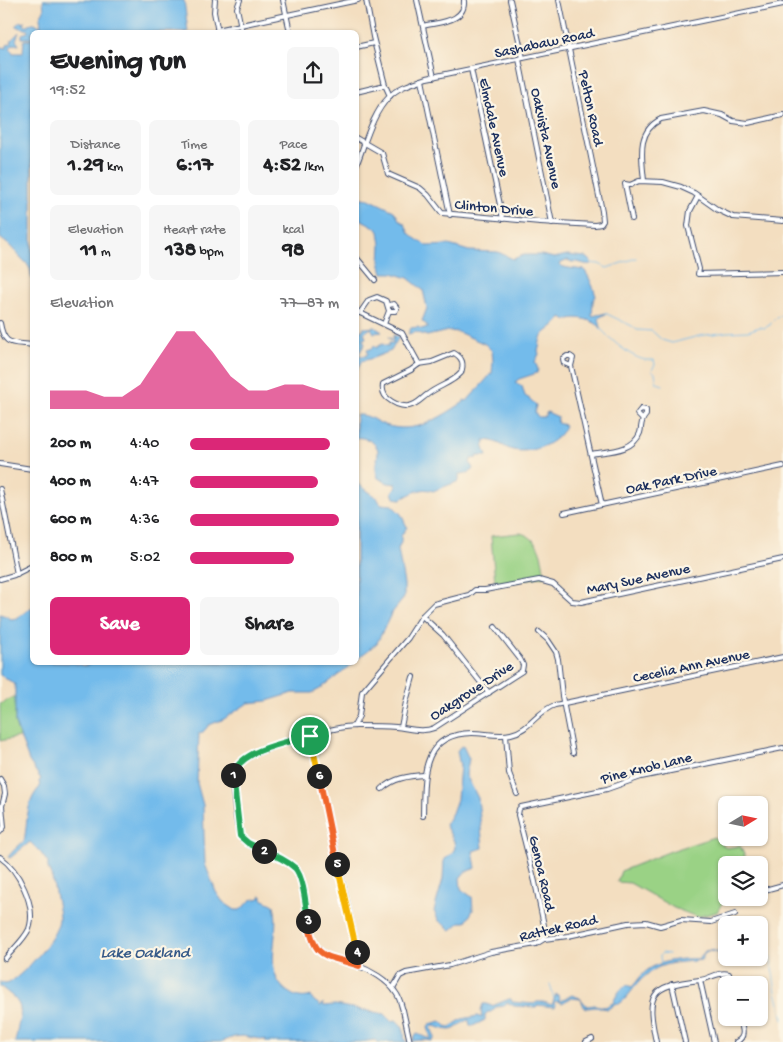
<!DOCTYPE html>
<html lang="en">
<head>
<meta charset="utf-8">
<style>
	:root { --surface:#fff; --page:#f6f6f6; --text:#202124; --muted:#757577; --accent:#db2777 }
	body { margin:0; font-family:"Gochi Hand",sans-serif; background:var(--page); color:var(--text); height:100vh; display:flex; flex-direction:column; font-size:19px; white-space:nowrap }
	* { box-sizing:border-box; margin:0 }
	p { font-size:16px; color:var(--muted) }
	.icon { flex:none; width:28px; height:28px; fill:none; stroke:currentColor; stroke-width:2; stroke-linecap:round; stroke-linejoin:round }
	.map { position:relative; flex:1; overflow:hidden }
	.details { position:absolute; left:30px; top:30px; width:329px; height:635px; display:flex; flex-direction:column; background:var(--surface); border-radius:8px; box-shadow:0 1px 4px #0004 }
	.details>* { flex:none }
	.needle { width:32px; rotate:80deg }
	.fabs { position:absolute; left:718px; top:796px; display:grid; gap:10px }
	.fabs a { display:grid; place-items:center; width:50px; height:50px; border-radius:8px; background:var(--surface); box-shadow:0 1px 4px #0004; font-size:25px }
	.pin { position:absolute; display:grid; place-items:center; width:42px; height:42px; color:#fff; margin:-21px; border:2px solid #fff; border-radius:50%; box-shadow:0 1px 5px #0007 }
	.km { position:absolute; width:25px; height:25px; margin:-12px; border-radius:50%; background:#222; color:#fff; font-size:14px; line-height:25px; text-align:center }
	.round { display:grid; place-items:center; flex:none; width:52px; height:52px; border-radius:8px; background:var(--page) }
	.summary { display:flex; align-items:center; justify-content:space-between; height:85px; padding:0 20px }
	h1 { font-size:28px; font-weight:700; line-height:38px }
	.figures { display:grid; grid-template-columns:repeat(3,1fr); gap:8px; height:85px; padding:5px 20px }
	.figures div { display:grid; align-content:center; border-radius:8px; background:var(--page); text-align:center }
	.figures b { font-size:21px; font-weight:700 }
	.figures small { font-size:14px; font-weight:400 }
	.figures p { font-size:14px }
	.chart { height:140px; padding:10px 20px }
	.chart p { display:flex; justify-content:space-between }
	.chart svg { width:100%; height:90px; margin-top:5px; fill:var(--accent); opacity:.7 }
	.button { display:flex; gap:10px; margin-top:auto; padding:10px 20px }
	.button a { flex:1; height:58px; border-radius:8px; background:var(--accent); color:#fff; font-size:20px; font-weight:700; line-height:58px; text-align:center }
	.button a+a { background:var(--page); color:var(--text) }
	ul { padding:0 20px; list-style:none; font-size:16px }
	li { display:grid; grid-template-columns:80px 60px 1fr; align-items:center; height:38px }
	li i { height:12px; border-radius:6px; background:var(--accent) }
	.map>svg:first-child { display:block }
</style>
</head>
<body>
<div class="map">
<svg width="783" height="1042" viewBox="0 0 783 1042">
	<rect width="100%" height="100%" fill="#fcf5e5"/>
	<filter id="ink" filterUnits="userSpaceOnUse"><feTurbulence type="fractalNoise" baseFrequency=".02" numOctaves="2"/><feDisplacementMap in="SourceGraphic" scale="10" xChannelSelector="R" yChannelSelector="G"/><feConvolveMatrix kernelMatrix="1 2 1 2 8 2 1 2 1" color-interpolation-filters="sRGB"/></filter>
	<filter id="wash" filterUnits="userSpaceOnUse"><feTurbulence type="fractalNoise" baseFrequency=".0096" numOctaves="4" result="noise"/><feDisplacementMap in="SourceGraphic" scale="20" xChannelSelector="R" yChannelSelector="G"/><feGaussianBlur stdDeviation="1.12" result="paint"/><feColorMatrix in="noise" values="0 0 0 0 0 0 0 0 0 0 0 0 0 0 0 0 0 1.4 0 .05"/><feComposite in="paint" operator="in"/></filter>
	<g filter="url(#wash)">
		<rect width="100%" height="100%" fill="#f3dec0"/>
		<!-- green -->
		<g fill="#9ad285" stroke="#5a8072">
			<path d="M520,533c21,5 22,25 25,43l-46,9 -4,-3 -4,-46z"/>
			<path d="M16,696l-1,27 4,14 -19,4v-37z"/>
			<path d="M714,837l12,11 14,-2 7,15 -3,4h-18v31l-9,16 -20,5 -23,-9 -44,-25 -13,-1 4,-11 50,-20z"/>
		</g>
		<!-- water -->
		<g fill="#73bbeb" stroke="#4775a4">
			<path d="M43,0h141l4,32h-156v249l-2,-12 -3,-5 -18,-19 -9,-7v-191l7,1v-3l5,-2 -1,-3 8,-8 -3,8 3,5 -5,-1 -4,4 3,5h10l1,-13h6l2,-2h-10v-4l6,-2v-2l-13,-4 6,-5 1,2 4,-1 -2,2 1,2h3v-2l7,-1 6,4 -1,-10 4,-7z"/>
			<path d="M356,197l13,2 25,12 3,4 2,5 6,4 4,9 7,6 11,7 22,-1 20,6 29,1 15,7 11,-4h17l13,3 13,-3 18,2 6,4v3c-7,2 -13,-4 -19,-2l-4,-2 -9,4c4,5 16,4 23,6l1,-2c6,8 10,18 13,28l-3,5 -1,15 15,-3 -8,5 2,10c-5,-7 -24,-13 -34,-8l-6,-3c-5,10 -17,14 -20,21 -2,5 -1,8 -3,13l1,3 -4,8 3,7 -1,4 -18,6 -4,3 7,4 3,10 5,3 6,6 -1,7 3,5h6l3,-5 11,5 -1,6 8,2c-6,19 -34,29 -52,25 -5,-1 -7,-3 -11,-5 -6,-3 -11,-5 -18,-5l1,4 -2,1 4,11h-10v2l-6,1 -1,4 3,6 -4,4 -10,1v7l-26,10c-12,-5 -22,3 -32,8l-7,-1 -2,-6 4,-4v-4l-8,-1 -10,-5c-4,-11 -1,-14 0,-25 1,-10 -14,-17 -22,-15v-23c14,-1 17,6 29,10 30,10 54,-7 79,-23v-2l3,1 25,-28 1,-12 -1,-10 -7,-7 -27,-12 -10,-1 -21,5 -11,-4 -8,2 3,-6 7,-1 3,2 8,-2 -7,-6 5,-13 -4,-18 -15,-12 -15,-5h-10l-3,-11 1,-17 -2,-14 -6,-5 -11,-6 -5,-7z"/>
			<path d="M375,327l7,5 -8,1 -3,-5 -7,5 2,5 -3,1 2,5 -6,9 1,3h6l2,-3 -1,-3 6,-2 1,-3 2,3 6,-4 5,2h2v-3h5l-6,-6 6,3 -1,-5 6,2 -8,14 -18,7 -11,3 -6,11v-44l3,3 4,-1v-2z"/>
			<path d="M356,482l21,16 4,6 11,1 9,9 6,13 -6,9v6l-3,7 6,35v14l-13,16 -14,29 -21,17z"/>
			<path d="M32,607v55l41,1 12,3 9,-4 260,1 -34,26 -8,4h-19l-26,8 -19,2 -24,16 -15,6 -6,7 -4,1 -2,50 6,22 2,59 11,28 7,10 12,8h5l11,-10 9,-2v-2h2v3l12,6c8,31 -16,72 19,90 6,3 13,3 18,1l2,4 8,6 2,-3 1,3 11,-1 50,9 6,7 5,-1c5,4 10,11 8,18l4,4h-31l-2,-2 -15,2h-94v-2l-24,-4 -8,1 -14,5h-205c2,-7 2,-13 4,-20 5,-20 -4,-23 -19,-36v-4l5,2 4,-1c16,-10 52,-48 50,-67 -1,-10 -5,-28 -7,-38 -2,-6 -5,-9 -4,-15l-7,-10 -11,-11 -20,16 -2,-1 6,-7 10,-9c4,-19 1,-38 16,-54l-1,-6 2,-2 -12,-18 -14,-38v-39l-15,-9v-61l6,2 5,3 6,-1z"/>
			<path d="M463,746l6,13 -3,16 12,23 5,50 -10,3 3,17 -11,4 -5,6 1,11 11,8 1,13 -7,12h-6l-9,8 -13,-10 -4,-9 9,-32 1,-19 8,-7 3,-5 -1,-7 -9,-16 7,-12 5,-14 3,-33 -3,-15 3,-4z"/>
			<path d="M710,950c6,0 10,5 16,4v1c-6,1 -15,-7 -21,-2 -2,2 -2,5 -4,7 -26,4 -41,0 -61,21 -7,7 -13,18 -21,23l-3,-1 -8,6 -13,-2 -7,1 -4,-1 -3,-8 -10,-1 -9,5 -6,-2 -2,2 2,3 -2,1 -16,-2 -2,2 -22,-1 -5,-3h-3l-2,3 -8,1 -5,5h-3l-3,3v5l-12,6h-3l-1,-6c-7,2 -9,6 -15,9 -7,3 -13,-2 -21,-3l-2,2 4,9 -2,4 -9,-1 -12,1 5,-7 14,5 -3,-12 2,-3 11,-3 5,5 4,1 12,-8 16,-3 4,2 -1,-8 2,-6h3l6,2 17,-7h2l1,3 22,2 3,-2h7l8,3 4,-11 2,1 2,6 12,-6 8,3 7,8 8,-1 10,2 8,-4c3,-7 6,-14 14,-18l5,2c5,-5 8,-11 13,-15 14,-12 37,-14 54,-13l6,-8z"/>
		</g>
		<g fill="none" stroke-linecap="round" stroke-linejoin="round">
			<!-- stream -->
			<g stroke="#73bbeb" stroke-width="1">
				<path d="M590,263l9,1 8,4 29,-10"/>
				<path d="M605,313l27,13 5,4 15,1 10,9 10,3 27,-7 28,-4 21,-1 12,-4 4,1 6,-3 3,-5 10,-6"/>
				<path d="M600,328c11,12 31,30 46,32 2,0 5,0 8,0l1,4 -3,6 3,3 2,10 6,2"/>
				<path d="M769,948l7,44 7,27"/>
				<path d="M661,963l-1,-7 2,-3 7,1"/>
				<path d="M550,984l4,15"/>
			</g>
		</g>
	</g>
	<g filter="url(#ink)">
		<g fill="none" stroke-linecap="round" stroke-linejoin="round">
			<!-- minor casing -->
			<g stroke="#3b496d" stroke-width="6">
				<g id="minor">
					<path d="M215,0l-1,12 4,20"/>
					<path d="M240,0l-3,8 5,24"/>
					<path d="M283,0l7,32"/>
					<path d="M366,0l7,37 12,48 5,11"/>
					<path d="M417,0l17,77"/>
					<path d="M510,0l13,58"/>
					<path d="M423,26c16,-4 43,-4 41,-26"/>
					<path d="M217,30l141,-30"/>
					<path d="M356,47l18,-4"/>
					<path d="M519,59l33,164"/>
					<path d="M471,69l32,150"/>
					<path d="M422,80l28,135"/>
					<path d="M356,92l29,-7"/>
					<path d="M356,138l26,15 6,21 32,14 8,7 14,18 98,9 55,3 6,-1 2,-3 -1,-10 -43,-211"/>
					<path d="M356,166c9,-22 16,-52 33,-69 10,-11 25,-14 38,-19l356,-74"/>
					<path d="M644,181c-2,-24 -8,-49 17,-62l43,-8 18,4 11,6 15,2 35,-8"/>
					<path d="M698,196l-8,15 -2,15 11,43 -1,5 85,-2"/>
					<path d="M632,219l-7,-35 5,1 9,-4 24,1 18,5 13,6 24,17 15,7 50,4"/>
					<path d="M356,257l19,23"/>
					<path d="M389,305l5,-1 3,4 -2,3h-6"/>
					<path d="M356,311l46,22 17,31"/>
					<path d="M360,313l9,-13 8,-3 9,4 3,10 -5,13"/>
					<path d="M0,323c4,24 13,19 32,22"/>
					<path d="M454,353c9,5 10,11 7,20 -9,10 -23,13 -33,21 -6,4 -11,11 -19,12 -8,1 -16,-3 -22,-8 -4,-4 -5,-8 -4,-14l28,-14 8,-6 13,-2z"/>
					<path d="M571,366l-7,-3 -1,-4 4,-3h3l3,2 -2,8 31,139"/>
					<path d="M591,454c16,-3 42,-2 49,-21 2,-7 0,-12 6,-18v-5l-5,-1 -4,5 5,5"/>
					<path d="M0,464l32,5"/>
					<path d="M0,489l17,85"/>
					<path d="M564,513l219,-47"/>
					<path d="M0,579l14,-4 18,-9"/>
					<path d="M422,616l21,19 46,58"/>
					<path d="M539,632l9,8 8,12 2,7 4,37 11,57"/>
					<path d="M354,726l5,-10 3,-24 46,-54 14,-22 12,-12 35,-9 6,-5h10l54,-10 14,4 19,17 9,1 202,-43"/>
					<path d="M401,727l5,-25 7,-25"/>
					<path d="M506,735l3,38 8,21"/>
					<path d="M310,736l44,199 5,31"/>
					<path d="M0,779l4,7 1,8 -3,12 2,21 -4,5"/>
					<path d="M382,789c11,-11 27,-13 42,-14"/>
					<path d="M423,816c1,-39 -3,-82 49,-83 12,0 27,4 39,1 19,-4 26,-23 44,-29l228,-48"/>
					<path d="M0,857c18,12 37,49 29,72 -5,11 -17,21 -24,30"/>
					<path d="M761,891l22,-6"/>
					<path d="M544,939l1,-9 -10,-48 -17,-67 1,-6 2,-2 86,-18 34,-12 142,-29"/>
					<path d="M700,980l14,62"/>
					<path d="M672,984l13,58"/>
					<path d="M393,988l7,-12 6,-3 44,-8 41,-13 45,-8 8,-5 24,-3 60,-13 18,-1 14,4 21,-6 30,2 24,-8"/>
					<path d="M403,1010l7,32"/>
					<path d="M403,1011c-2,-6 -3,-13 -7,-18 -8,-13 -26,-23 -40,-28 -17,-6 -33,-6 -43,-23 -4,-17 -8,-59 -16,-71 -11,-18 -45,-18 -56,-34 -6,-10 -7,-44 -9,-57 1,-7 3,-12 8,-17 16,-15 95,-37 117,-37 13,0 26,0 39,1 12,1 26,6 38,1l88,-57 1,-6 -3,-6 -25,-32"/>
					<path d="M586,1042l6,-3"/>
					<path d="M656,1042c-10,-48 -7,-56 44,-62 10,-1 18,-9 29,-6l3,11"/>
					<path d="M736,1042c11,-5 6,-15 3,-24"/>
				</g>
			</g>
			<!-- minor -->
			<use href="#minor" stroke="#fff" stroke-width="4"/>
		</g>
	</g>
	<g fill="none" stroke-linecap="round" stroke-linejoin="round" filter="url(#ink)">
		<!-- split-1 casing -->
		<g stroke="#fff" stroke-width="10">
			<path id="split-1" d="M233,775c6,-25 55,-33 77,-39"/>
		</g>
		<!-- split-2 casing -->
		<g stroke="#fff" stroke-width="10">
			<path id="split-2" d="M233,775l7,61 8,7 16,8"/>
		</g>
		<!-- split-3 casing -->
		<g stroke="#fff" stroke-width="10">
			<path id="split-3" d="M264,851c11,4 23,10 31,17 9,9 11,40 13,53"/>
		</g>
		<!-- split-4 casing -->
		<g stroke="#fff" stroke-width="10">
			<path id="split-4" d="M308,921c7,41 18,33 51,45l-2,-14"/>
		</g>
		<!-- split-5 casing -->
		<g stroke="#fff" stroke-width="10">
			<path id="split-5" d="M337,864l20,88"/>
		</g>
		<!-- split-6 casing -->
		<g stroke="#fff" stroke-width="10">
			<path id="split-6" d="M319,776l18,88"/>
		</g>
		<!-- split-7 casing -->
		<g stroke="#fff" stroke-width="10">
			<path id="split-7" d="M310,736l9,40"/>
		</g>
		<!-- split-1 -->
		<use href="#split-1" stroke="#22a559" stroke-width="6"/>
		<!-- split-2 -->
		<use href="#split-2" stroke="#22a559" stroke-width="6"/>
		<!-- split-3 -->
		<use href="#split-3" stroke="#22a559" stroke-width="6"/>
		<!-- split-4 -->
		<use href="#split-4" stroke="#f0652b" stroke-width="6"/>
		<!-- split-5 -->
		<use href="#split-5" stroke="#f5b400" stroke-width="6"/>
		<!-- split-6 -->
		<use href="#split-6" stroke="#f0652b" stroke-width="6"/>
		<!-- split-7 -->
		<use href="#split-7" stroke="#f5b400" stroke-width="6"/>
	</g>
	<g text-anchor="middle" stroke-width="4.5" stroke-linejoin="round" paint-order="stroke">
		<!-- street labels -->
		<g font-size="15" fill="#1b2f5e" stroke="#fcf5e5">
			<text transform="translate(544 42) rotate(-12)" y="5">Sashabaw Road</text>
			<text transform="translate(592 108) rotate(78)" y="5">Pelton Road</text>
			<text transform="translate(495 127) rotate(78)" y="5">Elmdale Avenue</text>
			<text transform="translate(547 138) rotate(78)" y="5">Oakvista Avenue</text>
			<text transform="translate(494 207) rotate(5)" y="5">Clinton Drive</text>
			<text transform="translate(671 479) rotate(-12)" y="5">Oak Park Drive</text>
			<text transform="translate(638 578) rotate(-12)" y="5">Mary Sue Avenue</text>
			<text transform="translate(691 665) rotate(-12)" y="5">Cecelia Ann Avenue</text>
			<text transform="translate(471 690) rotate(-33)" y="5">Oakgrove Drive</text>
			<text transform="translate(646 767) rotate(-14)" y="5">Pine Knob Lane</text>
			<text transform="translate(543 873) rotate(77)" y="5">Genoa Road</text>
			<text transform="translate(558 927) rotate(-13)" y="5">Rattek Road</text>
		</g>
		<!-- water labels -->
		<g font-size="16" font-style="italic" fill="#355988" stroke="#fcf5e5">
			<text x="145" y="957">Lake Oakland</text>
		</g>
	</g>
</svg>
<div class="fabs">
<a><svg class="needle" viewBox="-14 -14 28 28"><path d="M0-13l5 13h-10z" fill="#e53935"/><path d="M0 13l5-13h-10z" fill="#757577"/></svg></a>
<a><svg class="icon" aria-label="layers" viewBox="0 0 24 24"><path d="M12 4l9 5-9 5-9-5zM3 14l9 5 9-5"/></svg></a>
<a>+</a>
<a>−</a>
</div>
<div class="pin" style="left:310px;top:736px;background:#1e9e55"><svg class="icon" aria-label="arrive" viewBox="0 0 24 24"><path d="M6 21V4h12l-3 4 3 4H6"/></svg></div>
<b class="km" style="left:233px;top:775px">1</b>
<b class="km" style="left:264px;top:851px">2</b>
<b class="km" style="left:308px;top:921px">3</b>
<b class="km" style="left:357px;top:952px">4</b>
<b class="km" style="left:337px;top:864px">5</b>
<b class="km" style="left:319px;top:776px">6</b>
<section class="details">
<div class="summary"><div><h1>Evening run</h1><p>19:52</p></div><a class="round"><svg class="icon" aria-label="share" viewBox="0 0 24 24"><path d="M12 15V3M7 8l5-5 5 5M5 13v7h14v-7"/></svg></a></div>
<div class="figures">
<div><p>Distance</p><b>1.29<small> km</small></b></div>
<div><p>Time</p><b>6:17</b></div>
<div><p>Pace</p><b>4:52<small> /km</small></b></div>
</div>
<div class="figures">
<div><p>Elevation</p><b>11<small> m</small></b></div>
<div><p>Heart rate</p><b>138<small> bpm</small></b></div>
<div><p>kcal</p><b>98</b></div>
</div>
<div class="chart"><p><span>Elevation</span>77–87 m</p>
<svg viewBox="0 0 160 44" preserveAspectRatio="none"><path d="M0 44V35L10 35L20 35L30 38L40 38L50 32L60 19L70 6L80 6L90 16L100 28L110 35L120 35L130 32L140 32L150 35L160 35V44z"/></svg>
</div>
<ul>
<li><b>200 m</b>4:40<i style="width:94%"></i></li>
<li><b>400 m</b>4:47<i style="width:86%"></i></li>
<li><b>600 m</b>4:36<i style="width:100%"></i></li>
<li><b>800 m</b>5:02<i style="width:70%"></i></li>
</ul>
<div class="button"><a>Save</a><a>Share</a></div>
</section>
</div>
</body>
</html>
